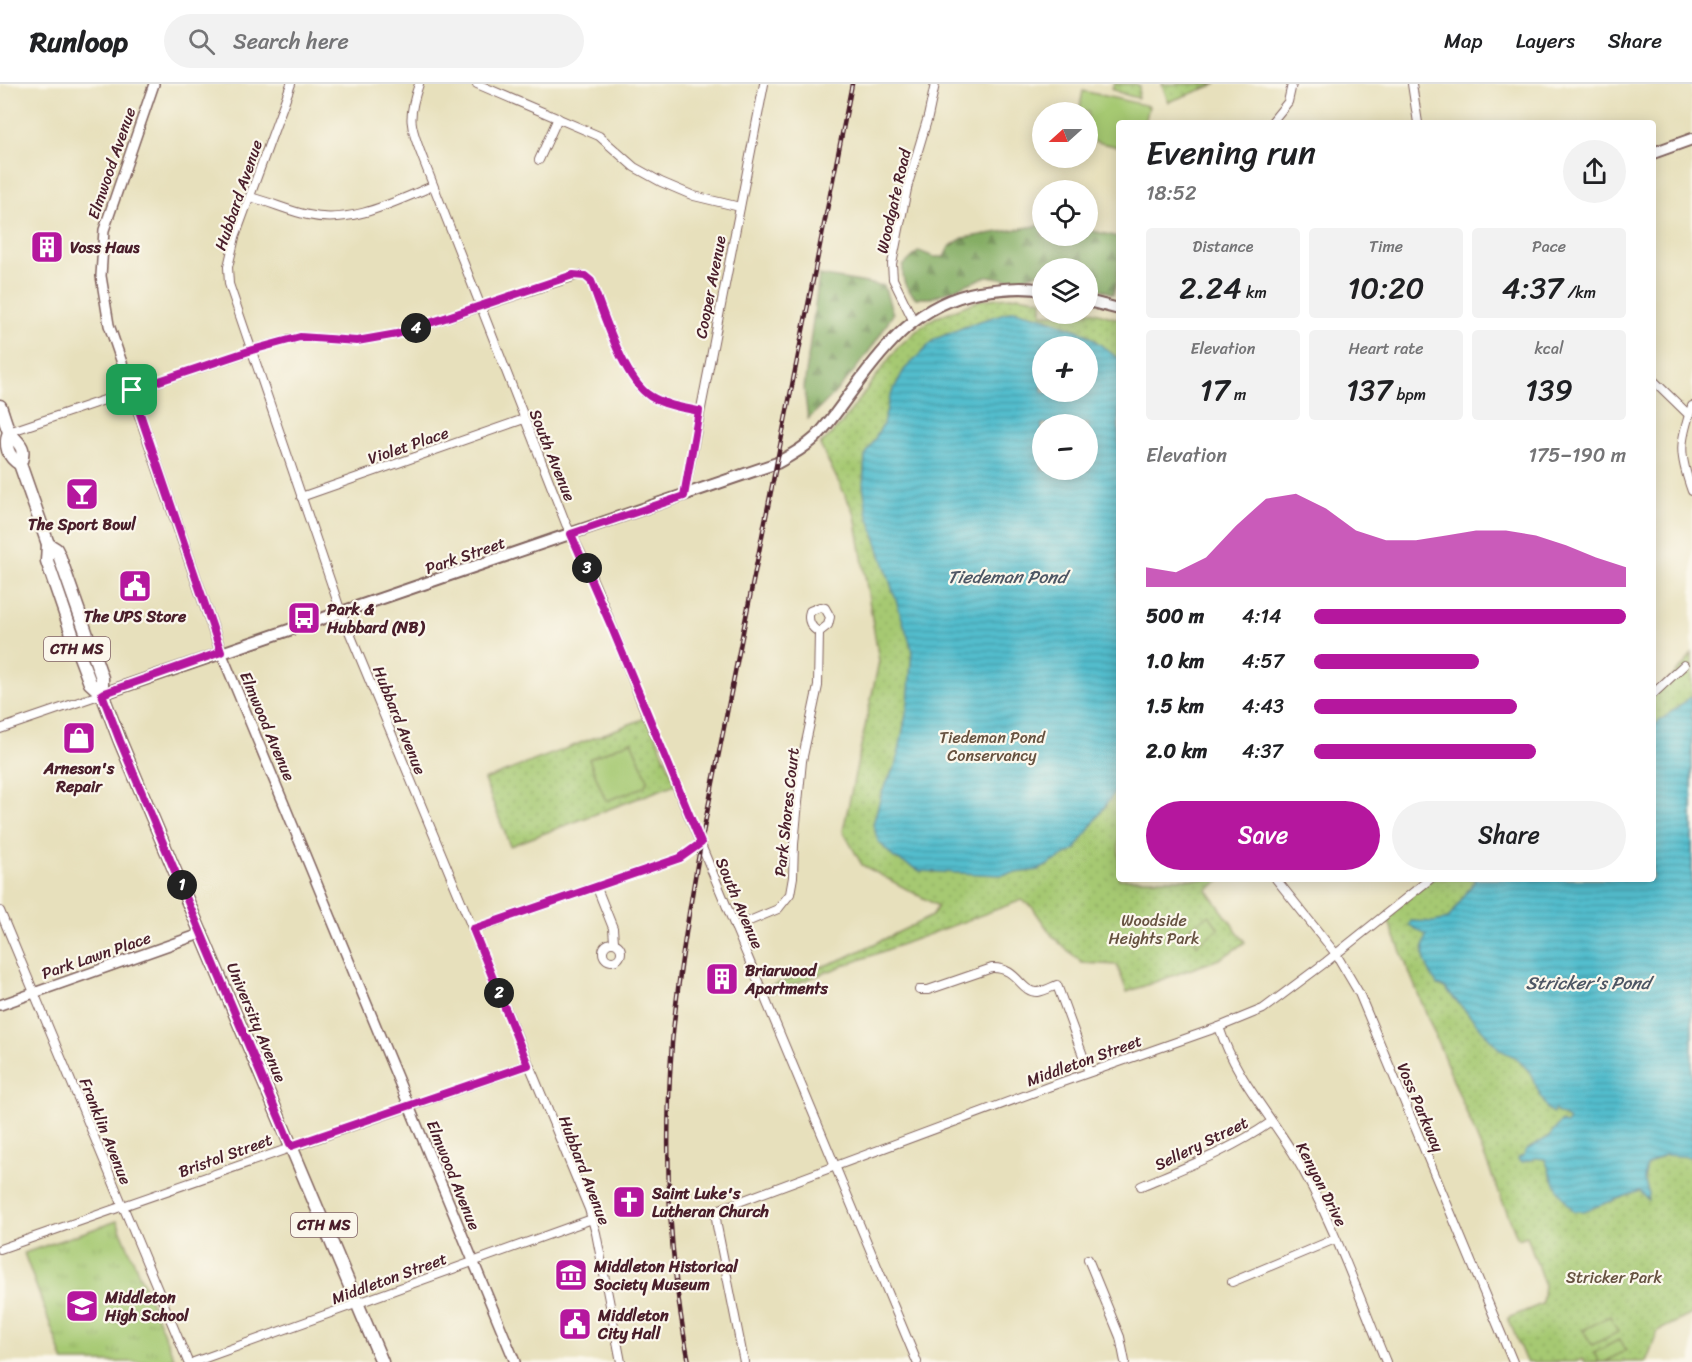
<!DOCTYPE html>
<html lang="en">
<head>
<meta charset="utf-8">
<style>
	:root { --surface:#fff; --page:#f2f2f2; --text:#202124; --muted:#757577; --line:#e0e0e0; --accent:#b5179e }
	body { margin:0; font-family:Sriracha,sans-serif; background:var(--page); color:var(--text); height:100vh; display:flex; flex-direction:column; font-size:22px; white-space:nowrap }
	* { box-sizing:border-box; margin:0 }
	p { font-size:20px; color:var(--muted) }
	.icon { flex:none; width:33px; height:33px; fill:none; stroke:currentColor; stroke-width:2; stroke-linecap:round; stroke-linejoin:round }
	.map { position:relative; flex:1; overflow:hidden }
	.details { position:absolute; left:1116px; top:36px; width:540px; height:762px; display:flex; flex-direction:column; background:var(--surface); border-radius:6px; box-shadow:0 3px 15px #0003 }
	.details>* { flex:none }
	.needle { width:39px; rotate:249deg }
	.controls { position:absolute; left:1032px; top:18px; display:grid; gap:12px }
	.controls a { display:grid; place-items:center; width:66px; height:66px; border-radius:50%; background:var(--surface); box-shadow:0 3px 15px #0003; font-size:30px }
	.pin { position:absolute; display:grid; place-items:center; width:51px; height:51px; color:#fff; margin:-26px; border-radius:12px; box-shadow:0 3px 9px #0006 }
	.km { position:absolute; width:30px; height:30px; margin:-15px; border-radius:50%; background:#222; color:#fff; font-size:16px; line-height:30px; text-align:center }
	.round { display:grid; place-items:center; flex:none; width:63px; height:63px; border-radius:32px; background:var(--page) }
	.headline { display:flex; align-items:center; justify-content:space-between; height:102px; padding:0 30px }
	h1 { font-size:33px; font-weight:600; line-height:45px }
	.metrics { display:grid; grid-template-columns:repeat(3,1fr); gap:9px; height:102px; padding:6px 30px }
	.metrics div { display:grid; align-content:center; border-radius:6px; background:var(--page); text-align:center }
	.metrics b { font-size:30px; font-weight:600 }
	.metrics small { font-size:16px; font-weight:400 }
	.metrics p { font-size:16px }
	.chart { height:168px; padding:12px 30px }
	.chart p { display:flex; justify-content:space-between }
	.chart svg { width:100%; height:108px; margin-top:6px; fill:var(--accent); opacity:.7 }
	.cta { display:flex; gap:12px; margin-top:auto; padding:12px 30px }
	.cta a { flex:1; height:69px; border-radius:36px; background:var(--accent); color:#fff; font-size:24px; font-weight:600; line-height:69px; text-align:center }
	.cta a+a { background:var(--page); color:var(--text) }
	ul { padding:0 30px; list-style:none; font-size:20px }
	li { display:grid; grid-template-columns:96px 72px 1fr; align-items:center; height:45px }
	li i { height:15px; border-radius:8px; background:var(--accent) }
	header { display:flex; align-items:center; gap:36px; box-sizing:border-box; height:84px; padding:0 30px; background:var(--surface); border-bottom:2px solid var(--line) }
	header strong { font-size:28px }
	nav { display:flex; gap:33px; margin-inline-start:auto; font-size:21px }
	.search { width:420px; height:54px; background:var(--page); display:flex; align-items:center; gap:15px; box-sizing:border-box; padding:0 21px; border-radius:33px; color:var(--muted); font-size:22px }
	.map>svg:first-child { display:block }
</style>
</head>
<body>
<header>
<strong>Runloop</strong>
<div class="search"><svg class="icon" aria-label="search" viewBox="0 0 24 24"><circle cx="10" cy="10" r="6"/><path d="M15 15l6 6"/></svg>Search here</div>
<nav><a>Map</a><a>Layers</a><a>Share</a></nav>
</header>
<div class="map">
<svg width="1692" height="1278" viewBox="0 0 1692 1278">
	<defs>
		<pattern id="grass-tufts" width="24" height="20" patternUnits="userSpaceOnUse" patternTransform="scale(1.5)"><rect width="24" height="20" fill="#a6c972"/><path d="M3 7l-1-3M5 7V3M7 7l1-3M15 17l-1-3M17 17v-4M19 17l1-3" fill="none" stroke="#90ac63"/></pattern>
		<pattern id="forest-firs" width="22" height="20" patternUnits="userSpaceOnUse" patternTransform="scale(1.5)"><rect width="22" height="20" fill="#84ad64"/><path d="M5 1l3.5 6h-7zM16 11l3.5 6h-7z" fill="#6e8c53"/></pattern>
		<pattern id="park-dots" width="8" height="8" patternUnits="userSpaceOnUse" patternTransform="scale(1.5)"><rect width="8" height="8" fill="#a6c972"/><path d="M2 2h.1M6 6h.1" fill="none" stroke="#90ac63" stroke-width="1.8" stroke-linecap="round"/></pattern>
		<pattern id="water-rules" width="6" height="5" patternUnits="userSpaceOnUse" patternTransform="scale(1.5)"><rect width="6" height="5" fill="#52bdcd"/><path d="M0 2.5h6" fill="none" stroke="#4699a7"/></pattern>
	</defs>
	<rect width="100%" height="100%" fill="#fbf7ec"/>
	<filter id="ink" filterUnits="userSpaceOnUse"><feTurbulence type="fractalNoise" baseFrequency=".0167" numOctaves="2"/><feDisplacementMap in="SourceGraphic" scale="12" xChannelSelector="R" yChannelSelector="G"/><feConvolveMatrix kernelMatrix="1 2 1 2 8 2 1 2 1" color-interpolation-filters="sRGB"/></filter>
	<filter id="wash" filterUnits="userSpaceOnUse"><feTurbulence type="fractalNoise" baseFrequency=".008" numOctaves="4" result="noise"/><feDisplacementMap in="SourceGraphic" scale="24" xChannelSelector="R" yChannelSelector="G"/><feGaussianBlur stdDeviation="1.35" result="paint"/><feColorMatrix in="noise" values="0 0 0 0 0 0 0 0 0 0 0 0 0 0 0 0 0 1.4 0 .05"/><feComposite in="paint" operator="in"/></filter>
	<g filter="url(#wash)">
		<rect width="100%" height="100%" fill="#e7e0bc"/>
		<!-- grass -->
		<path fill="url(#grass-tufts)" stroke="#78744e" stroke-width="1.5" d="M117,1137l57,137 -12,4h-98l-40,-109z"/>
		<!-- forest -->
		<g fill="url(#forest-firs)" stroke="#676648" stroke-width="1.5">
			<path d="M1042,141v11h46v-6l31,7c0,18 1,39 -6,57l-25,-10v-16h-46v3l-24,10 -30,-5 -57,22h-15c-11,-11 -14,-16 -13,-32l16,-15 15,6h10l5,-10 14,-9z"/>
			<path d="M819,191l65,11 9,28c-23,40 -51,75 -85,105l-4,-31z"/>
		</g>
		<!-- park -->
		<g fill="url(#park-dots)" stroke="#78744e" stroke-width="1.5" fill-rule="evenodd">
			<path d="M1114,0h21l5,2 -2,12c-10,-2 -18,-5 -26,-9z"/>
			<path d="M1162,0h55l-49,18z"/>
			<path d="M1018,212l24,4v14h46v-4l31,9v560h104l-16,11 38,52 -23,16 -95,34 -10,-27 -35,-2 -29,-26 -20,-29 -11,-8 -252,93 -2,-6 77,-29 87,-42 6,-10 -76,-41 -19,-34 36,-170 -24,-146 -35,-70 21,-21 57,-77 22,-19 14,-10 46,-18zM1042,262h46v46h-46zM1042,340h46v46h-46z"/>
			<path d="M1692,569v661l-34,17 -12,31h-61l-3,-3 -6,3h-50l-18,-44 34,-14 2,-20 -17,-48 -9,3 -132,-324 44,-36h223v-185l31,-29z"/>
			<path d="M648,633l28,67 -166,62 -26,-66z"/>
		</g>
		<!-- pitch -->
		<g fill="#a6c972" stroke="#78744e" stroke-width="1.5">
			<path d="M1083,7l66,15 -4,17h-26v24l-31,-7v-28h-9z"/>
			<path d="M631,657l17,39 -4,7 -38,14 -17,-42z"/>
			<path d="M1209,831l10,14 -22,15 -9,-14z"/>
			<path d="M1610,1232l8,16 -26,13 -9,-15z"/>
			<path d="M1620,1255l6,11 -21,12h-6l-5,-9z"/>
		</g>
		<!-- water -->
		<g fill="url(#water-rules)" stroke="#4e6e7c" stroke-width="1.5" fill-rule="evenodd">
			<path d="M1014,226l32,8 39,15 34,26v427l-44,64 -36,20 -39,5 -80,-4 -26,-13 -16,-17 -5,-17 9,-32 15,-30 11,-59 4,-54 -45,-137 -4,-27 2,-29 18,-32 7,-28 14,-26 31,-31 39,-16zM1088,262v46h-46v-46zM1088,340v46h-46v-46z"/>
			<path d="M1692,612v461l-27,-2 -18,10 -3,14 5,15 -1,6 -8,-9 -56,20h-10c-15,-16 -22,-32 -29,-52l-9,-1 -15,5 -4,-4 7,-4 2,-5 23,-13 12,-15 5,2 3,-4 -15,-10 -1,3 -6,-4 -18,-38 -14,-14 -15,-7 -55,-62 -8,-3c-10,-18 -18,-29 -11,-50l-17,-10 2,-4 23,1 14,-3 28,-40h177v-153z"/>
		</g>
	</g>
	<g filter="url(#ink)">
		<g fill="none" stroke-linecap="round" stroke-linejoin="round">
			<!-- minor casing -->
			<g stroke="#81635e" stroke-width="10">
				<g id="minor">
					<path d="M291,0l-56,153 -7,30 1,17 112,328 248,597 7,24 25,129"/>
					<path d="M419,0c-12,35 -9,41 4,75l143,365c30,55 51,116 74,175l277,663"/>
					<path d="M477,0l122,52 35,31 27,15 33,14 46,11"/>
					<path d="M1412,0l6,39"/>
					<path d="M1271,39l17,-21 4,-18"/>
					<path d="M539,76l19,-42"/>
					<path d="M250,113c20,5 39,14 58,18 43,10 86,-13 125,-29"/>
					<path d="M913,236l-20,-41 -1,-15 16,-80 20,-67 7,-33"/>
					<path d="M1653,296l36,35"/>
					<path d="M1692,322c-13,38 -13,48 0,85"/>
					<path d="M9,348l253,-85 38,-10 57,4 40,-7 182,-59 6,1 6,5c12,30 32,98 59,115 14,9 33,12 49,15"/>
					<path d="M684,412l80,-412"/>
					<path d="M301,413l223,-78"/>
					<path d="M820,523l5,1 5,9 -2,8 -9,7c-8,-4 -12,-12 -9,-21z"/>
					<path d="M1653,610l31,-29"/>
					<path d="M0,645l102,-35"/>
					<path d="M1276,795l60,75 23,39 154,369"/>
					<path d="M597,804l16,40 1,14"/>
					<path d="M0,827l188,451"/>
					<path d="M735,843l43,-18 12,-15 3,-17 1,-33 8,-83 16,-75 1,-54"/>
					<path d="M473,845l207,-71 21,-15"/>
					<circle cx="612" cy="868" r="9"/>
					<path d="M919,906h9l64,-22c26,-1 28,25 46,24 6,-1 14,-5 19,-7l32,87"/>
					<path d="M1219,943c17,51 47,82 74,126 38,63 65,141 93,209"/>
					<path d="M1141,1102c45,-19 90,-36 130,-64"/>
					<path d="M0,1165l528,-184"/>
					<path d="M1088,1175l32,78 5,25"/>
					<path d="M1232,1198l103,-43"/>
					<path d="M194,1278l398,-143"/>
					<path d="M744,1278l-27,-136 -1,-9 4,-8 328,-122 171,-60 44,-18 63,-47 104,-83"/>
				</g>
			</g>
			<!-- tertiary casing -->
			<g stroke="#81635e" stroke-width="12">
				<g id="tertiary">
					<path d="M154,0l-50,146 -3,46 8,49 112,327 294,710"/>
					<path d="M0,921l203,-72"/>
				</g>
			</g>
			<!-- secondary casing -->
			<g stroke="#81635e" stroke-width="14">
				<g id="secondary">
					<path d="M1653,69l39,-14"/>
					<path d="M1088,217l31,8"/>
					<path d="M102,610l675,-231c13,-7 27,-15 38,-25 14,-14 25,-31 37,-47 34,-47 67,-88 127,-99 20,-3 43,-6 63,-2"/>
				</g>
			</g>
			<!-- primary casing -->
			<g stroke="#81635e" stroke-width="15">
				<g id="primary">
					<path d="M0,322c3,8 5,16 8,23 7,15 20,14 12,35l28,80 -1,17 32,93 11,29 12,11"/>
					<path d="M9,348c-5,13 -1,25 11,32"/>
					<path d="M48,460l8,5 3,6 43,123v16l18,47 262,621"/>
				</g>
			</g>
			<!-- minor -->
			<use href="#minor" stroke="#fff" stroke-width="8"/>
			<!-- tertiary -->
			<use href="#tertiary" stroke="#fff" stroke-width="9"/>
			<!-- secondary -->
			<use href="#secondary" stroke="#fff" stroke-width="10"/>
			<!-- primary -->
			<use href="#primary" stroke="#fff" stroke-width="12"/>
			<!-- rail casing -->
			<g stroke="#4a1f2b" stroke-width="4.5">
				<path id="rail" d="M689,1278c-21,-105 -25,-213 -17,-319 6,-67 17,-133 29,-200l151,-759"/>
			</g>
			<!-- rail -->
			<use href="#rail" stroke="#fbf7ec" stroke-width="2" stroke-dasharray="7" stroke-linecap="butt"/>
		</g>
	</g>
	<g fill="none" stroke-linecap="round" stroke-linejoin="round" filter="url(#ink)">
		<!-- route casing -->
		<g stroke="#fff" stroke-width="12">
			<path id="route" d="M573,191l12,1 6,5c12,30 32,98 59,115 14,9 33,12 49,15l-15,85 -113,38 41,94 89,215 -21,15 -207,71 55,136 -237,81 -171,-405 -18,-47 119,-42 -89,-262 120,-40 48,-13 57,4 40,-7z"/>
		</g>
		<!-- route -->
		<use href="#route" stroke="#b5179e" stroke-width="8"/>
	</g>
	<!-- icons -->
	<defs>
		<g id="building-square" transform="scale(1.725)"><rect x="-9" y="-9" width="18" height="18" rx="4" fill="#b5179e" stroke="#fbf7ec"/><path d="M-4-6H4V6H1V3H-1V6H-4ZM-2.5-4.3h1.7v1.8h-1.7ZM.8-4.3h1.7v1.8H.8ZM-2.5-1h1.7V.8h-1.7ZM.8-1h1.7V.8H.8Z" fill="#fff"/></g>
		<g id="bar-square" transform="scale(1.725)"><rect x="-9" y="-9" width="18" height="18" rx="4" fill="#b5179e" stroke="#fbf7ec"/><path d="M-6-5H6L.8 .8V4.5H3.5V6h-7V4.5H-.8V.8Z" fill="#fff"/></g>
		<g id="civic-square" transform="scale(1.725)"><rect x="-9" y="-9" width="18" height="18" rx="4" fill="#b5179e" stroke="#fbf7ec"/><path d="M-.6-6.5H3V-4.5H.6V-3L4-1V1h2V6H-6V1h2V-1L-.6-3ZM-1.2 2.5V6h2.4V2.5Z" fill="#fff"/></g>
		<g id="bus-square" transform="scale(1.725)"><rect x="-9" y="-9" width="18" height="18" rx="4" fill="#b5179e" stroke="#fbf7ec"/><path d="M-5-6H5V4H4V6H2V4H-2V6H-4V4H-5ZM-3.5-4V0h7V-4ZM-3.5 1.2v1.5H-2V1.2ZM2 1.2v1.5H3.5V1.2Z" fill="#fff"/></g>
		<g id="shop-square" transform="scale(1.725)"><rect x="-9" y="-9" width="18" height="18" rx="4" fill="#b5179e" stroke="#fbf7ec"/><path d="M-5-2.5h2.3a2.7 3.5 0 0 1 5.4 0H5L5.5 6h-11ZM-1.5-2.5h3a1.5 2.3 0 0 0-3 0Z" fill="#fff"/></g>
		<g id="church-square" transform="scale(1.725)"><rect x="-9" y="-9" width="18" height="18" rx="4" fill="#b5179e" stroke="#fbf7ec"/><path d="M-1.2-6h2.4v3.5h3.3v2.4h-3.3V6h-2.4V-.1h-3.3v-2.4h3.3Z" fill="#fff"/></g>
		<g id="museum-square" transform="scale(1.725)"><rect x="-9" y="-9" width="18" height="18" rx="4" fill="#b5179e" stroke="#fbf7ec"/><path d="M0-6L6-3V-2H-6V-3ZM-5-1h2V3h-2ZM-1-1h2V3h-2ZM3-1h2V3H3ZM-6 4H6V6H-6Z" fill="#fff"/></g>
		<g id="school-square" transform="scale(1.725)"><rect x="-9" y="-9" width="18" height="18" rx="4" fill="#b5179e" stroke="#fbf7ec"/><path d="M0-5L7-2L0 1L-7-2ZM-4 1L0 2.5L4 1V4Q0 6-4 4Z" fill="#fff"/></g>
	</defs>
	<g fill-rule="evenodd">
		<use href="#building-square" x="47" y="163"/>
		<use href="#bar-square" x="82" y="410"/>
		<use href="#civic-square" x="135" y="502"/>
		<use href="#bus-square" x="304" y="534"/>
		<use href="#shop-square" x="79" y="654"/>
		<use href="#building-square" x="722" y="895"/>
		<use href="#church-square" x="629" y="1118"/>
		<use href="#museum-square" x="571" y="1191"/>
		<use href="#school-square" x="82" y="1222"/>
		<use href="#civic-square" x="575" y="1240"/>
	</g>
	<g text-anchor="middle" stroke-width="4.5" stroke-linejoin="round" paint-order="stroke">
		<!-- shield labels -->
		<g fill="#fbf7ec" stroke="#7f6065" stroke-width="1.5">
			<rect x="44" y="553" width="66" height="24" rx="4.5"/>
			<rect x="291" y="1129" width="66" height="24" rx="4.5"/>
		</g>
		<g font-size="15" font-weight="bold" fill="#4a1f2b">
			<text x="77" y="570">CTH MS</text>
			<text x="324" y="1146">CTH MS</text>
		</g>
		<!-- street labels -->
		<g font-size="16" fill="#4a1f2b" stroke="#fbf7ec">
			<text transform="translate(111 79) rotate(-71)" y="6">Elmwood Avenue</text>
			<text transform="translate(238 111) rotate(-71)" y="6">Hubbard Avenue</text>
			<text transform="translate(893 117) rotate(-77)" y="6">Woodgate Road</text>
			<text transform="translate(710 203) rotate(-79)" y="6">Cooper Avenue</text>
			<text transform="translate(408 361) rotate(-19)" y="6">Violet Place</text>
			<text transform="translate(553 371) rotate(68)" y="6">South Avenue</text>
			<text transform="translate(465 471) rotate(-19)" y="6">Park Street</text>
			<text transform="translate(400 636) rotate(68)" y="6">Hubbard Avenue</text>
			<text transform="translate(268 642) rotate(67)" y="6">Elmwood Avenue</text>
			<text transform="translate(786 728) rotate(-84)" y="6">Park Shores Court</text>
			<text transform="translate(740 819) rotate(67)" y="6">South Avenue</text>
			<text transform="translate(96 871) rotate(-19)" y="6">Park Lawn Place</text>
			<text transform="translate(257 938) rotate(67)" y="6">University Avenue</text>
			<text transform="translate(1084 976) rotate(-20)" y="6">Middleton Street</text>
			<text transform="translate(1421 1023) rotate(67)" y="6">Voss Parkway</text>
			<text transform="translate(106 1047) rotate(68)" y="6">Franklin Avenue</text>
			<text transform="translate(1201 1059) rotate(-26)" y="6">Sellery Street</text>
			<text transform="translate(225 1071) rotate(-20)" y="6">Bristol Street</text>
			<text transform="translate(585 1086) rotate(69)" y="6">Hubbard Avenue</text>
			<text transform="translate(454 1091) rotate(68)" y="6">Elmwood Avenue</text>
			<text transform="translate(1322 1100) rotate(63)" y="6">Kenyon Drive</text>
			<text transform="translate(389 1194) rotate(-20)" y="6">Middleton Street</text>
		</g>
		<!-- poi labels -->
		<g font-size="16" font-weight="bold" fill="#4a1f2b" stroke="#fbf7ec" text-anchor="start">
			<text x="70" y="169">Voss Haus</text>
			<text x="82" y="446" text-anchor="middle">The Sport Bowl</text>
			<text x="327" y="531">Park &amp;<tspan x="327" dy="18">Hubbard (NB)</tspan></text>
			<text x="135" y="538" text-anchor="middle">The UPS Store</text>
			<text x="79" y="690" text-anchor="middle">Arneson's<tspan x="79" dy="18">Repair</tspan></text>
			<text x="745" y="892">Briarwood<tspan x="745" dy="18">Apartments</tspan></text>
			<text x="652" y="1115">Saint Luke's<tspan x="652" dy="18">Lutheran Church</tspan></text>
			<text x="594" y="1188">Middleton Historical<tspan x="594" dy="18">Society Museum</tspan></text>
			<text x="105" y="1219">Middleton<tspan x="105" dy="18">High School</tspan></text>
			<text x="598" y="1237">Middleton<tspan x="598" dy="18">City Hall</tspan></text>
		</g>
		<!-- park labels -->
		<g font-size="16" fill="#665240" stroke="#fbf7ec">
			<text x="992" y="659">Tiedeman Pond<tspan x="992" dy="18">Conservancy</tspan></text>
			<text x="1154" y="842">Woodside<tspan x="1154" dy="18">Heights Park</tspan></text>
			<text x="1614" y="1199">Stricker Park</text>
		</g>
		<!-- water labels -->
		<g font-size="18" font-style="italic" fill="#4d5664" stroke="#fbf7ec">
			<text x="1007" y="499">Tiedeman Pond</text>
			<text x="1588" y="905">Stricker's Pond</text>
		</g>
	</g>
</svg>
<div class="controls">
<a><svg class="needle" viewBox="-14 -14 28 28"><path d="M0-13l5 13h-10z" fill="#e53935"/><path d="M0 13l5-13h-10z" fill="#757577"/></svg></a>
<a><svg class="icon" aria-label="locate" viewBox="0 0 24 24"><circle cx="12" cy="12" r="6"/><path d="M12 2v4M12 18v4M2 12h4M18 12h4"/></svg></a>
<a><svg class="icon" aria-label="layers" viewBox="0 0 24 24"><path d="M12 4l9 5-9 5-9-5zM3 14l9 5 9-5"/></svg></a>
<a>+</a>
<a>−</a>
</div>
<div class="pin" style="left:132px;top:306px;background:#1e9e55"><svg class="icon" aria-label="arrive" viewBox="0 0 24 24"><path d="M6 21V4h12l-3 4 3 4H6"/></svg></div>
<b class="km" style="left:182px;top:801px">1</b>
<b class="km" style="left:499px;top:909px">2</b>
<b class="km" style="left:587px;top:484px">3</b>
<b class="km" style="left:416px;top:244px">4</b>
<section class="details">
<div class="headline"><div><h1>Evening run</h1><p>18:52</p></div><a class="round"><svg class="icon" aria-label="share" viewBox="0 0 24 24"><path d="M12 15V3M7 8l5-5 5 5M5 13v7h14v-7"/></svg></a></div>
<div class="metrics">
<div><p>Distance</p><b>2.24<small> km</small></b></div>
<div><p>Time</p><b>10:20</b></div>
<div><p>Pace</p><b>4:37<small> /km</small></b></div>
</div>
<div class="metrics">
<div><p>Elevation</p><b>17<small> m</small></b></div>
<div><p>Heart rate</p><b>137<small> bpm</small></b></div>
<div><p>kcal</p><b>139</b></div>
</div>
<div class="chart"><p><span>Elevation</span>175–190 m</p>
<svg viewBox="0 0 160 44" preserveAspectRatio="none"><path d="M0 44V36L10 38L20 32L30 19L40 8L50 6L60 12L70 21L80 25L90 25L100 23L110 21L120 21L130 23L140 27L150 32L160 36V44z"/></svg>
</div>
<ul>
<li><b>500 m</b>4:14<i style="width:100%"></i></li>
<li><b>1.0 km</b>4:57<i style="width:53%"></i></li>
<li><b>1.5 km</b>4:43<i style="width:65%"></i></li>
<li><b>2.0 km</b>4:37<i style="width:71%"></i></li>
</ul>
<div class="cta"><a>Save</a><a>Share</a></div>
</section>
</div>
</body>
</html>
